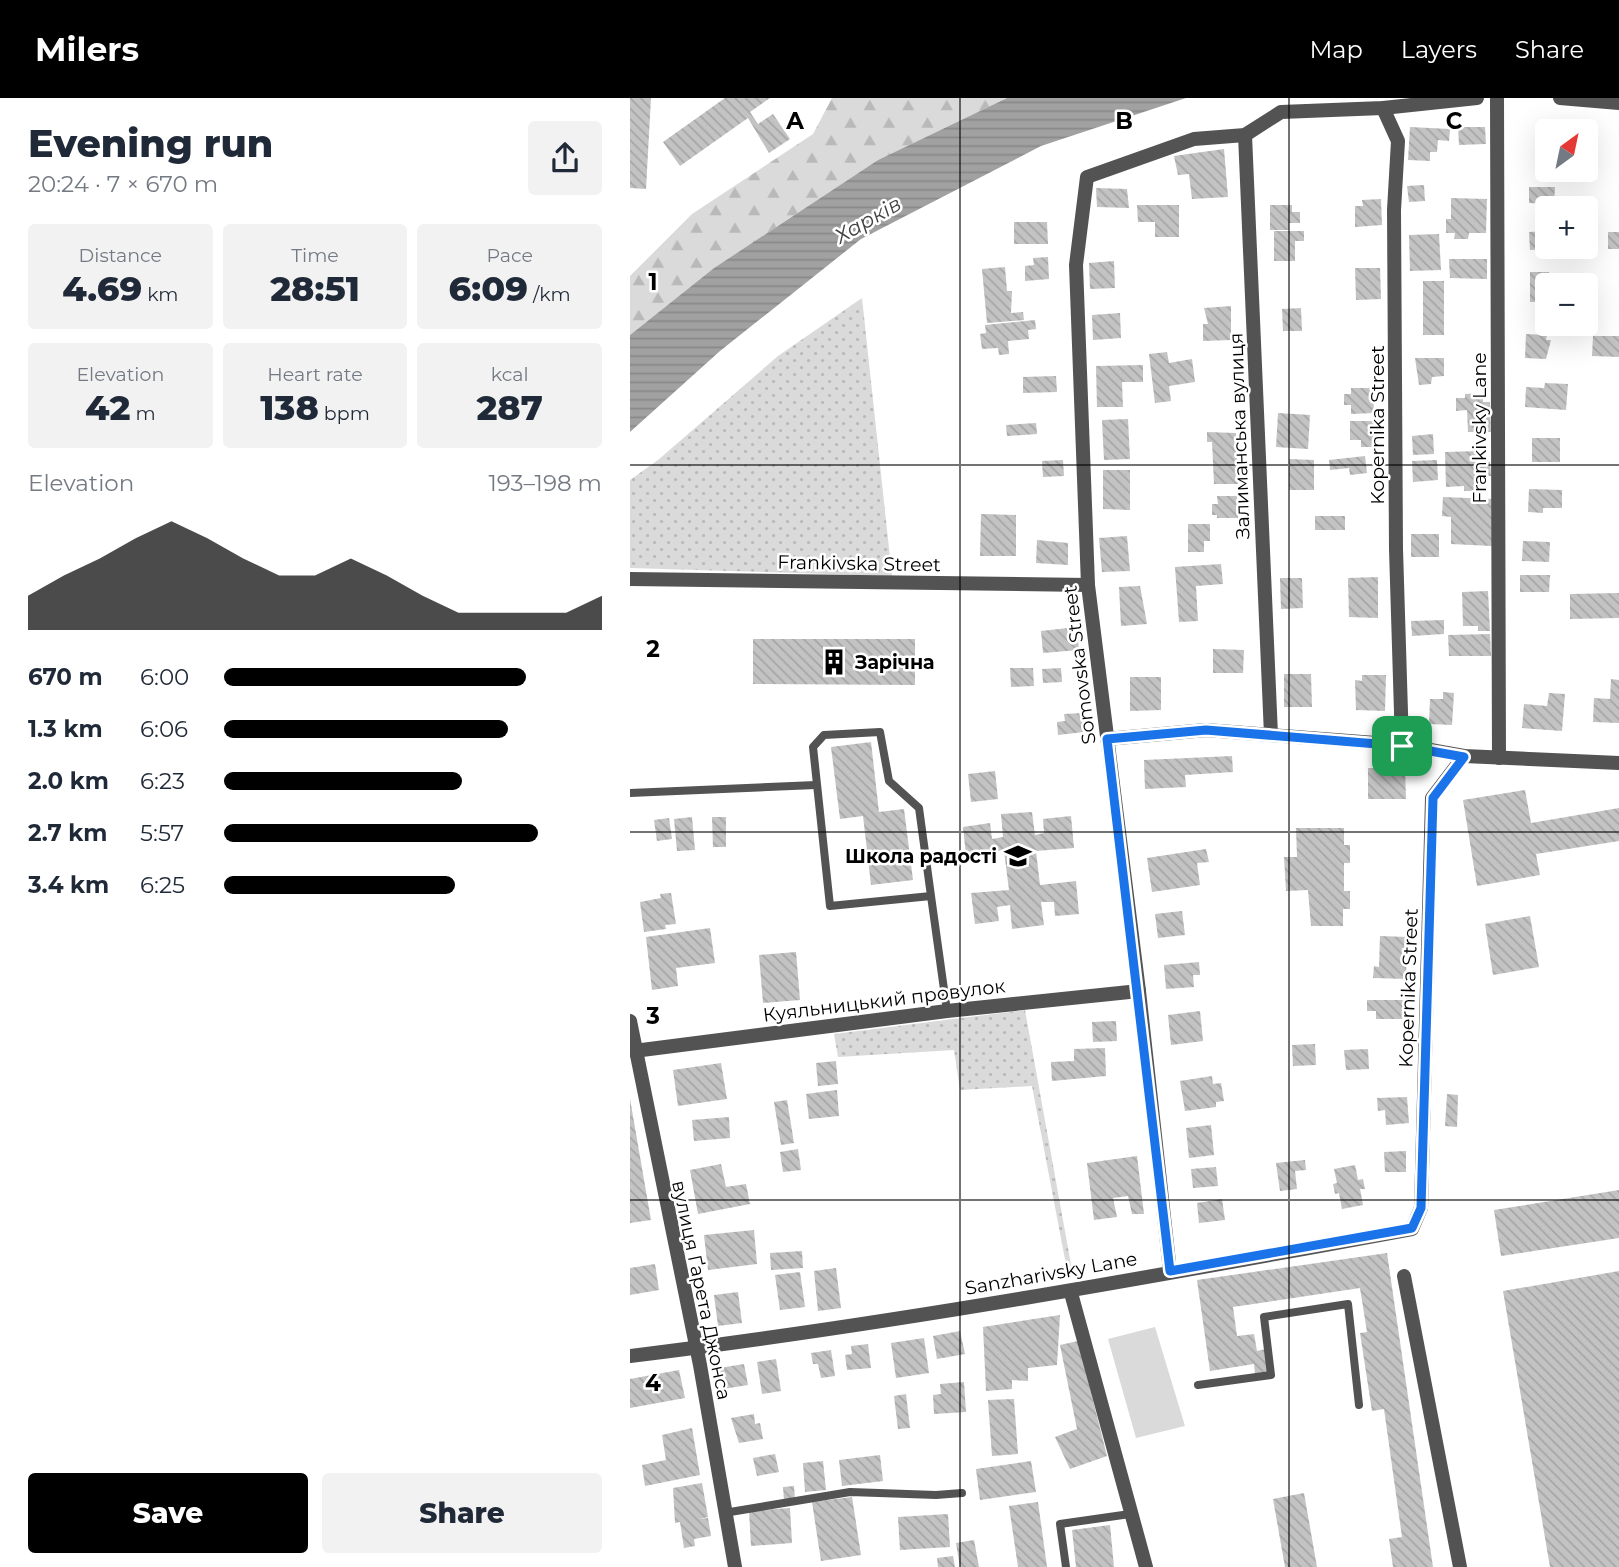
<!DOCTYPE html>
<html lang="en">
<head>
<meta charset="utf-8">
<style>
	:root { --surface:#fff; --page:#f2f2f3; --text:#1f2937; --muted:#747a83; --accent:#000 }
	body { margin:0; font-family:Montserrat,sans-serif; background:var(--page); color:var(--text); height:100vh; display:flex; flex-direction:column; font-size:26px; white-space:nowrap }
	* { box-sizing:border-box; margin:0 }
	p { font-size:23px; color:var(--muted) }
	.icon { flex:none; width:38px; height:38px; fill:none; stroke:currentColor; stroke-width:2; stroke-linecap:round; stroke-linejoin:round }
	.map { position:relative; flex:1; overflow:hidden }
	.panel { display:flex; flex-direction:column; background:var(--surface); width:630px }
	.panel>* { flex:none }
	.needle { width:46px; rotate:33deg }
	.controls { position:absolute; left:905px; top:21px; display:grid; gap:14px }
	.controls a { display:grid; place-items:center; width:63px; height:63px; border-radius:7px; background:var(--surface); box-shadow:0 7px 28px #0002; font-size:35px }
	.pin { position:absolute; display:grid; place-items:center; width:60px; height:60px; color:#fff; margin:-30px; border-radius:14px; box-shadow:0 4px 10px #0006 }
	.round { display:grid; place-items:center; flex:none; width:74px; height:74px; border-radius:7px; background:var(--page) }
	.headline { display:flex; align-items:center; justify-content:space-between; height:119px; padding:0 28px }
	h1 { font-size:38px; font-weight:800; line-height:52px }
	.stats { display:grid; grid-template-columns:repeat(3,1fr); gap:10px; height:119px; padding:7px 28px }
	.stats div { display:grid; align-content:center; border-radius:7px; background:var(--page); text-align:center }
	.stats b { font-size:35px; font-weight:800 }
	.stats small { font-size:19px; font-weight:400 }
	.stats p { font-size:19px }
	.chart { height:196px; padding:14px 28px }
	.chart p { display:flex; justify-content:space-between }
	.chart svg { width:100%; height:126px; margin-top:7px; fill:var(--accent); opacity:.7 }
	.primary-button { display:flex; gap:14px; margin-top:auto; padding:14px 28px }
	.primary-button a { flex:1; height:80px; border-radius:7px; background:var(--accent); color:#fff; font-size:28px; font-weight:800; line-height:80px; text-align:center }
	.primary-button a+a { background:var(--page); color:var(--text) }
	ul { padding:0 28px; list-style:none; font-size:23px }
	li { display:grid; grid-template-columns:112px 84px 1fr; align-items:center; height:52px }
	li i { height:18px; border-radius:9px; background:var(--accent) }
	header { display:flex; align-items:center; gap:42px; box-sizing:border-box; height:98px; padding:0 35px; background:var(--accent); color:#fff }
	header strong { font-size:33px }
	nav { display:flex; gap:38px; margin-inline-start:auto; font-size:24px }
	main { display:flex; flex:1; min-height:0 }
	.map>svg:first-child { display:block }
</style>
</head>
<body>
<header>
<strong>Milers</strong>
<nav><a>Map</a><a>Layers</a><a>Share</a></nav>
</header>
<main>
<section class="panel">
<div class="headline"><div><h1>Evening run</h1><p>20:24 · 7 × 670 m</p></div><a class="round"><svg class="icon" aria-label="share" viewBox="0 0 24 24"><path d="M12 15V3M7 8l5-5 5 5M5 13v7h14v-7"/></svg></a></div>
<div class="stats">
<div><p>Distance</p><b>4.69<small> km</small></b></div>
<div><p>Time</p><b>28:51</b></div>
<div><p>Pace</p><b>6:09<small> /km</small></b></div>
</div>
<div class="stats">
<div><p>Elevation</p><b>42<small> m</small></b></div>
<div><p>Heart rate</p><b>138<small> bpm</small></b></div>
<div><p>kcal</p><b>287</b></div>
</div>
<div class="chart"><p><span>Elevation</span>193–198 m</p>
<svg viewBox="0 0 160 44" preserveAspectRatio="none"><path d="M0 44V32L10 25L20 19L30 12L40 6L50 12L60 19L70 25L80 25L90 19L100 25L110 32L120 38L130 38L140 38L150 38L160 32V44z"/></svg>
</div>
<ul>
<li><b>670 m</b>6:00<i style="width:80%"></i></li>
<li><b>1.3 km</b>6:06<i style="width:75%"></i></li>
<li><b>2.0 km</b>6:23<i style="width:63%"></i></li>
<li><b>2.7 km</b>5:57<i style="width:83%"></i></li>
<li><b>3.4 km</b>6:25<i style="width:61%"></i></li>
</ul>
<div class="primary-button"><a>Save</a><a>Share</a></div>
</section>
<div class="map">
<svg width="989" height="1469" viewBox="0 0 989 1469">
	<defs>
		<pattern id="grass-dots" width="8" height="8" patternUnits="userSpaceOnUse" patternTransform="scale(1.75)"><rect width="8" height="8" fill="#dadada"/><path d="M2 2h.1M6 6h.1" fill="none" stroke="#b9b9b9" stroke-width="1.8" stroke-linecap="round"/></pattern>
		<pattern id="forest-firs" width="22" height="20" patternUnits="userSpaceOnUse" patternTransform="scale(1.75)"><rect width="22" height="20" fill="#dadada"/><path d="M5 1l3.5 6h-7zM16 11l3.5 6h-7z" fill="#b9b9b9"/></pattern>
		<pattern id="water-rules" width="6" height="5" patternUnits="userSpaceOnUse" patternTransform="scale(1.75)"><rect width="6" height="5" fill="#a1a1a1"/><path d="M0 2.5h6" fill="none" stroke="#898989"/></pattern>
		<pattern id="building-back-hatch" width="6" height="6" patternUnits="userSpaceOnUse" patternTransform="scale(1.75)"><rect width="6" height="6" fill="#c3c3c3"/><path d="M-1 5l2 2M0 0l6 6M5-1l2 2" fill="none" stroke="#a6a6a6"/></pattern>
	</defs>
	<rect width="100%" height="100%" fill="#fff"/>
	<!-- grass -->
	<g fill="url(#grass-dots)">
		<path d="M232,200l30,278 -262,-8v-88l28,-20 120,-104z"/>
		<path d="M395,912l47,260h-5l-35,-184 -72,4 -6,-40 -116,7 -4,-23z"/>
	</g>
	<!-- forest -->
	<path fill="url(#forest-firs)" d="M202,0h175l-129,62 -164,108 -84,67v-59l62,-62 121,-80z"/>
	<!-- pitch -->
	<path fill="#dadada" d="M525,1229l30,99 -49,12 -28,-99z"/>
	<!-- water -->
	<path fill="url(#water-rules)" d="M377,0h179l-145,48 -180,93 -141,112 -90,81v-97l84,-67 164,-108z"/>
	<!-- building -->
	<g fill="url(#building-back-hatch)">
		<path d="M0,0h21l-5,91 -16,-1z"/>
		<path d="M95,0h45l-20,14 8,12 15,-10 17,25 -21,14 -21,-35 -68,48 -17,-24z"/>
		<path d="M780,29l40,2 -1,12 -11,-1 -1,12h-7v9l-22,-1z"/>
		<path d="M828,29h27l1,17 -27,1z"/>
		<path d="M594,51l4,48 -36,2 -3,-25 -11,1 -4,-19z"/>
		<path d="M794,87l1,16 -16,1 -2,-16z"/>
		<path d="M899,89h26l-1,17 -25,-1z"/>
		<path d="M466,90l31,1 2,19 -32,-1z"/>
		<path d="M821,100l36,1 -1,34h-17l-1,6h-14l1,-6h-9v-14h5z"/>
		<path d="M751,101l1,26 -27,2v-21h8l-1,-6z"/>
		<path d="M507,107h42v32h-24v-15h-17z"/>
		<path d="M640,107h22v7h8v11h-11v7h-19z"/>
		<path d="M384,124h33l1,22h-34z"/>
		<path d="M644,133h30v10h-9v20h-21z"/>
		<path d="M917,133v18l-17,1 -1,-18z"/>
		<rect x="978" y="134" width="11" height="17"/>
		<path d="M809,136l2,36 -31,1 -1,-36z"/>
		<path d="M418,159l1,22 -24,2v-15l9,-1 -1,-7z"/>
		<path d="M819,161h38v20l-37,-1z"/>
		<path d="M484,163l1,27 -25,1 -1,-26z"/>
		<path d="M375,169l2,24h5l-1,22 12,-1 1,8 -37,3 -5,-54z"/>
		<path d="M725,170h25l1,31 -25,1z"/>
		<path d="M900,174h19l-2,30h-17z"/>
		<rect x="793" y="183" width="21" height="54"/>
		<path d="M601,208v34l-28,1v-17h5l-4,-16z"/>
		<path d="M671,210l1,23h-19l-1,-22z"/>
		<path d="M490,215l1,25 -28,2 -1,-25z"/>
		<path d="M405,222l1,9 -8,1 1,9 -21,2 1,13 -10,1 -1,-7 -16,1 -2,-15 6,-1 -1,-8z"/>
		<path d="M896,236l21,1 -1,5h5l-5,19 -21,-1z"/>
		<path d="M963,238h26v21l-27,-1z"/>
		<path d="M537,254l2,11 23,-4 3,23 -26,4 2,15 -16,2 -6,-49z"/>
		<path d="M785,260h29v18l-12,1 -1,7 -12,1z"/>
		<path d="M513,267v17h-21l1,25h-26l-1,-41z"/>
		<path d="M426,278l1,16 -34,1v-16z"/>
		<path d="M915,285l23,1 -2,26 -41,-3 1,-20 18,1z"/>
		<path d="M721,290h22l1,25 -23,1v-9h-7v-11h7z"/>
		<path d="M853,295v9h7l1,30h-23l-1,-22 -11,1v-13h9v-4z"/>
		<path d="M648,315l32,2 -2,34 -32,-2z"/>
		<path d="M498,321l2,40 -26,1 -2,-40z"/>
		<path d="M720,323h28v26h-17v-7h-11z"/>
		<path d="M406,325l1,11 -30,2 -1,-11z"/>
		<path d="M577,334l29,1 2,51h-24l-2,-42h-5z"/>
		<path d="M803,336l1,20 -21,1 -1,-19z"/>
		<rect x="902" y="340" width="28" height="24"/>
		<path d="M850,353v12l10,-1 1,14 -11,1v14h-16v-5l-18,1 -1,-35z"/>
		<path d="M735,358l2,17 -17,2 -1,-7 -19,2 -1,-10z"/>
		<path d="M659,361l25,1v30h-25z"/>
		<path d="M433,362l1,16 -21,1 -1,-16z"/>
		<path d="M807,362l1,20 -25,2 -1,-21z"/>
		<path d="M473,372h27v40l-27,-1z"/>
		<path d="M899,391l33,1v18h-19v5l-15,-1z"/>
		<path d="M587,398h20l1,22h-21v-3h-5v-11h6z"/>
		<path d="M813,399l50,2 -1,47 -41,-2v-27l-9,-1z"/>
		<path d="M351,416l35,1v41h-36z"/>
		<rect x="685" y="418" width="30" height="14"/>
		<path d="M558,426h22v17h-6v11h-16z"/>
		<rect x="781" y="436" width="28" height="23"/>
		<path d="M497,438l3,35 -28,1 -3,-34z"/>
		<path d="M407,442l31,3v22l-32,-2z"/>
		<path d="M893,443l27,1 -1,20 -27,-1z"/>
		<path d="M591,466l2,20 -27,2 2,35 -19,1 -4,-55z"/>
		<path d="M890,477h30l-1,17h-29z"/>
		<path d="M748,479v41l-29,-1 -1,-39z"/>
		<path d="M650,480h22l1,30 -22,1z"/>
		<path d="M510,488l7,38 -26,2 -2,-39z"/>
		<path d="M858,493l2,40h-12v-5h-15l-1,-34z"/>
		<path d="M989,495v25l-49,1v-25z"/>
		<path d="M814,522v14l-32,2 -1,-15z"/>
		<path d="M447,529l2,23 -36,3 -2,-22z"/>
		<path d="M860,536l1,22h-42l-1,-21z"/>
		<path d="M123,541h162v46l-162,-1z"/>
		<path d="M583,551l31,1 -1,23h-30z"/>
		<path d="M380,570h23l1,18 -23,1z"/>
		<path d="M431,570l1,14 -19,1 -1,-14z"/>
		<path d="M654,576h27l1,33h-28z"/>
		<path d="M732,577h24l-1,36 -29,-1 -1,-30 7,1z"/>
		<path d="M500,579h31v33l-31,1z"/>
		<path d="M981,581l8,1v43l-26,-1 1,-24 16,1z"/>
		<path d="M813,594l11,1 -2,32 -23,-1 1,-25h13z"/>
		<path d="M919,595l16,1 -3,37 -40,-3 2,-24 23,2z"/>
		<path d="M452,615l2,19 -26,3 -1,-13 8,-1 -1,-7z"/>
		<path d="M241,644l8,70 25,-3 9,71 -42,5 -8,-69 -23,3 -9,-72z"/>
		<path d="M602,658l1,16 -48,3 1,12 -41,2 -1,-29z"/>
		<path d="M738,670h37l1,31h-38z"/>
		<path d="M365,673l3,28 -27,3 -3,-28z"/>
		<path d="M895,692l6,33 88,-15v33l-83,13 4,21 -63,11 -14,-86z"/>
		<path d="M402,714l3,23 9,-2 -1,-14 28,-3 3,32 -38,3 4,34 36,-4 3,33 -24,2 -1,-14h-13l3,23 -32,4 -2,-24 -13,2 2,14 -24,3 -4,-31 38,-3 -5,-39 -38,4 -3,-28 27,-4 2,16 11,-2 -2,-23z"/>
		<path d="M62,719l3,33 -18,1 -3,-32z"/>
		<path d="M82,719h14v30h-13z"/>
		<path d="M39,720l3,21 -15,2 -3,-21z"/>
		<path d="M666,730h48v17h6v18h-6v28h6v18h-7v17h-32l-3,-36 -22,1 -2,-34h13z"/>
		<path d="M576,751l3,13 -12,1 3,22 -48,7 -5,-34z"/>
		<path d="M41,795l5,31 -11,1 1,4 -22,3 -4,-30 21,-4 -1,-4z"/>
		<path d="M552,813l3,24 -27,3 -3,-24z"/>
		<path d="M900,818l9,51 -46,8 -8,-51z"/>
		<path d="M80,830l5,35 -39,5 2,18 -26,4 -6,-53z"/>
		<path d="M750,838l27,1 -1,42 -33,-1 1,-12 5,1z"/>
		<path d="M166,854l4,48 -37,3 -4,-48z"/>
		<path d="M569,864l1,13h-7l1,12 -28,2 -2,-24z"/>
		<path d="M737,902h39v19h-30v-8h-9z"/>
		<path d="M570,913l3,30 -32,4 -3,-30z"/>
		<path d="M486,923l1,20 -24,1 -1,-20z"/>
		<path d="M685,946l1,21 -23,1 -1,-21z"/>
		<path d="M475,950l1,28 -54,5 -1,-19 23,-1v-12z"/>
		<path d="M738,951l1,20 -23,1 -2,-20z"/>
		<path d="M206,963l2,23 -20,2 -2,-23z"/>
		<path d="M91,965l6,36 -49,7 -5,-36z"/>
		<path d="M582,978l1,8 8,-1 3,18 -8,1v5l-31,4 -5,-30z"/>
		<path d="M207,992l2,26 -30,3 -3,-25z"/>
		<path d="M817,996l11,1 -1,32 -12,-1z"/>
		<path d="M777,999l2,26 -23,2 -1,-15 -7,1 -1,-13z"/>
		<path d="M0,1001l21,121 -21,3z"/>
		<path d="M157,1002l7,43 -13,2 -7,-43z"/>
		<path d="M99,1019l1,21 -36,3 -2,-21z"/>
		<path d="M581,1027l3,30 -25,3 -3,-30z"/>
		<path d="M168,1051l3,21 -18,2 -3,-20z"/>
		<path d="M776,1053v21h-21l-1,-20z"/>
		<path d="M507,1058l7,58h-12l-4,-18 -15,2 4,19 -23,3 -7,-57z"/>
		<path d="M675,1062l1,10 -11,1 2,18 -17,2 -4,-28z"/>
		<path d="M91,1066l5,23 20,-3 4,20 -52,10 -8,-44z"/>
		<path d="M725,1067l3,15 5,-1 2,10h-5l3,16 -21,4 -3,-16 -4,1 -2,-10 4,-1 -3,-14z"/>
		<path d="M586,1069l2,19 -25,2 -2,-19z"/>
		<path d="M989,1092v48l-118,18 -7,-46z"/>
		<path d="M592,1101l3,21 -26,3 -2,-20z"/>
		<path d="M124,1132l3,34 -49,6 -4,-35z"/>
		<path d="M172,1153l1,17 -32,2 -1,-17z"/>
		<path d="M757,1155l46,314h-40l-4,-28 13,-2 -18,-128 -12,2 -12,-78 7,-1 -7,-44 -127,19 4,29 17,-2 3,17 9,-2 3,23 -14,2 -1,-10 -44,7 -13,-91z"/>
		<path d="M25,1166l4,26 -29,5v-27z"/>
		<path d="M206,1170l5,40 -23,3 -4,-40z"/>
		<path d="M989,1173v296h-69l-47,-276z"/>
		<path d="M170,1174l5,35 -25,3 -5,-35z"/>
		<path d="M108,1194l4,31 -24,3 -4,-31z"/>
		<path d="M430,1217l-3,50 -29,3v13l-16,-1v9l-26,2 -3,-64z"/>
		<path d="M330,1233l5,23 -28,5 -4,-23z"/>
		<path d="M294,1240l5,35 -33,5 -5,-35z"/>
		<path d="M448,1243l29,115 -37,13 -15,-32 22,-8 -17,-84z"/>
		<path d="M238,1246l3,24 -24,2 -2,-15 7,-1 -1,-8z"/>
		<path d="M201,1252l4,26 -14,2 -3,-14h-5l-2,-11z"/>
		<path d="M146,1261l5,32 -19,3 -5,-32z"/>
		<path d="M114,1266l4,21 -25,4 -4,-21z"/>
		<path d="M49,1272l6,28 -55,10v-29z"/>
		<path d="M334,1284l2,30 -32,2 -1,-19 8,-1 -1,-10z"/>
		<path d="M276,1296l4,34 -12,1 -4,-33z"/>
		<path d="M384,1301l4,55 -26,2 -4,-56z"/>
		<path d="M124,1316l1,10 5,-1 3,16 -24,4 -8,-25z"/>
		<path d="M62,1330l8,47 -55,11 -3,-21 24,-5 -4,-25z"/>
		<path d="M145,1356l4,18 -22,4 -4,-18z"/>
		<path d="M250,1357l3,26 -41,5 -3,-26z"/>
		<path d="M193,1363l3,29 -21,2 -2,-29z"/>
		<path d="M401,1363l5,31 -56,8 -4,-31z"/>
		<path d="M72,1385l6,34 -9,2 9,-1 3,18 -17,3 1,7 -11,2 -4,-26 -5,1 -2,-35z"/>
		<path d="M164,1388l1,14 -11,1 -1,-14z"/>
		<path d="M674,1395l13,74h-32l-12,-68z"/>
		<path d="M222,1399l9,58 -40,6 -9,-59z"/>
		<path d="M408,1404l9,65h-29l-9,-61z"/>
		<path d="M160,1410l2,35 -41,3 -2,-35z"/>
		<path d="M318,1416l2,33 -50,3 -2,-33z"/>
		<path d="M480,1427l4,42h-38l-4,-37z"/>
		<path d="M344,1442l5,27h-19l-4,-24z"/>
		<path d="M323,1458l2,11h-17l-1,-9z"/>
	</g>
	<g fill="none" stroke-linecap="round" stroke-linejoin="round">
		<!-- service -->
		<g stroke="#535353" stroke-width="8">
			<path d="M0,695l186,-8"/>
			<path d="M301,798l-12,-88 -30,-27 -9,-49 -56,3 -11,12 17,159 101,-10 16,115"/>
			<path d="M568,1287l73,-10 -7,-58 84,-13 11,101"/>
			<path d="M94,1415l126,-21 86,3 26,-2"/>
			<path d="M436,1469l-6,-43 70,-10"/>
		</g>
		<!-- minor -->
		<g stroke="#535353" stroke-width="14">
			<path d="M867,0l2,660"/>
			<path d="M930,0l59,5"/>
			<path d="M753,10l15,33 -4,69 2,339 6,196"/>
			<path d="M615,37l26,600"/>
			<path d="M0,481l458,6"/>
			<path d="M477,641l99,-9 196,15 62,11 155,7"/>
			<path d="M0,923l70,344 35,202"/>
			<path d="M4,953l313,-40 192,-20"/>
			<path d="M540,1173l-31,-280 -51,-406 -12,-320 11,-88 107,-38 51,-4 36,-23 102,-4 94,-10"/>
			<path d="M774,1178l56,291"/>
			<path d="M441,1195l75,274"/>
			<path d="M0,1258c262,-32 522,-79 782,-127l9,-21 11,-410 32,-42"/>
		</g>
	</g>
	<g fill="none" stroke-linecap="round" stroke-linejoin="round">
		<!-- route casing -->
		<g stroke="#fff" stroke-width="14">
			<path id="route" d="M576,632l196,16 62,11 -31,41 -12,410 -9,20 -242,43 -63,-532z"/>
		</g>
		<!-- route -->
		<use href="#route" stroke="#1a73e8" stroke-width="9"/>
	</g>
	<!-- grid -->
	<path fill="none" stroke="#000" stroke-width="2" stroke-opacity="0.55" d="M330,0v1469M659,0v1469M0,367h989M0,734h989M0,1102h989"/>
	<!-- icons -->
	<defs>
		<g id="building-bare" transform="scale(2.1)"><path d="M-4-6H4V6H1V3H-1V6H-4ZM-2.5-4.3h1.7v1.8h-1.7ZM.8-4.3h1.7v1.8H.8ZM-2.5-1h1.7V.8h-1.7ZM.8-1h1.7V.8H.8Z" fill="#000" stroke="#fff" stroke-width="2.5" paint-order="stroke"/></g>
		<g id="school-bare" transform="scale(2.1)"><path d="M0-5L7-2L0 1L-7-2ZM-4 1L0 2.5L4 1V4Q0 6-4 4Z" fill="#000" stroke="#fff" stroke-width="2.5" paint-order="stroke"/></g>
	</defs>
	<g fill-rule="evenodd">
		<use href="#building-bare" x="204" y="564"/>
		<use href="#school-bare" x="388" y="758"/>
	</g>
	<g text-anchor="middle" stroke-width="5" stroke-linejoin="round" paint-order="stroke">
		<!-- street labels -->
		<g font-size="19" fill="#000" stroke="#fff">
			<text transform="translate(747 327) rotate(-90)" y="7">Kopernika Street</text>
			<text transform="translate(849 330) rotate(-90)" y="7">Frankivsky Lane</text>
			<text transform="translate(609 338) rotate(-92)" y="7">Залиманська вулиця</text>
			<text transform="translate(229 465) rotate(1)" y="7">Frankivska Street</text>
			<text transform="translate(449 567) rotate(-97)" y="7">Somovska Street</text>
			<text transform="translate(778 890) rotate(-88)" y="7">Kopernika Street</text>
			<text transform="translate(254 902) rotate(-7)" y="7">Куяльницький провулок</text>
			<text transform="translate(421 1175) rotate(-10)" y="7">Sanzharivsky Lane</text>
			<text transform="translate(72 1192) rotate(78)" y="7">вулиця Ґарета Джонса</text>
		</g>
		<!-- poi labels -->
		<g font-size="19" font-weight="bold" fill="#000" stroke="#fff" text-anchor="start">
			<text x="225" y="571">Зарічна</text>
			<text x="367" y="765" text-anchor="end">Школа радості</text>
		</g>
		<!-- water labels -->
		<g font-size="21" font-style="italic" fill="#424242" stroke="#fff">
			<text transform="translate(238 122) rotate(-30)" y="7">Харків</text>
		</g>
	</g>
	<g font-size="23" text-anchor="middle" font-weight="bold" fill="#000" stroke="#fff" stroke-width="5" stroke-linejoin="round" paint-order="stroke">
		<text x="165" y="31">A</text>
		<text x="494" y="31">B</text>
		<text x="824" y="31">C</text>
		<text x="23" y="192">1</text>
		<text x="23" y="559">2</text>
		<text x="23" y="926">3</text>
		<text x="23" y="1293">4</text>
	</g>
</svg>
<div class="controls">
<a><svg class="needle" viewBox="-14 -14 28 28"><path d="M0-13l5 13h-10z" fill="#e53935"/><path d="M0 13l5-13h-10z" fill="#747a83"/></svg></a>
<a>+</a>
<a>−</a>
</div>
<div class="pin" style="left:772px;top:648px;background:#1e9e55"><svg class="icon" aria-label="arrive" viewBox="0 0 24 24"><path d="M6 21V4h12l-3 4 3 4H6"/></svg></div>
</div>
</main>
</body>
</html>
